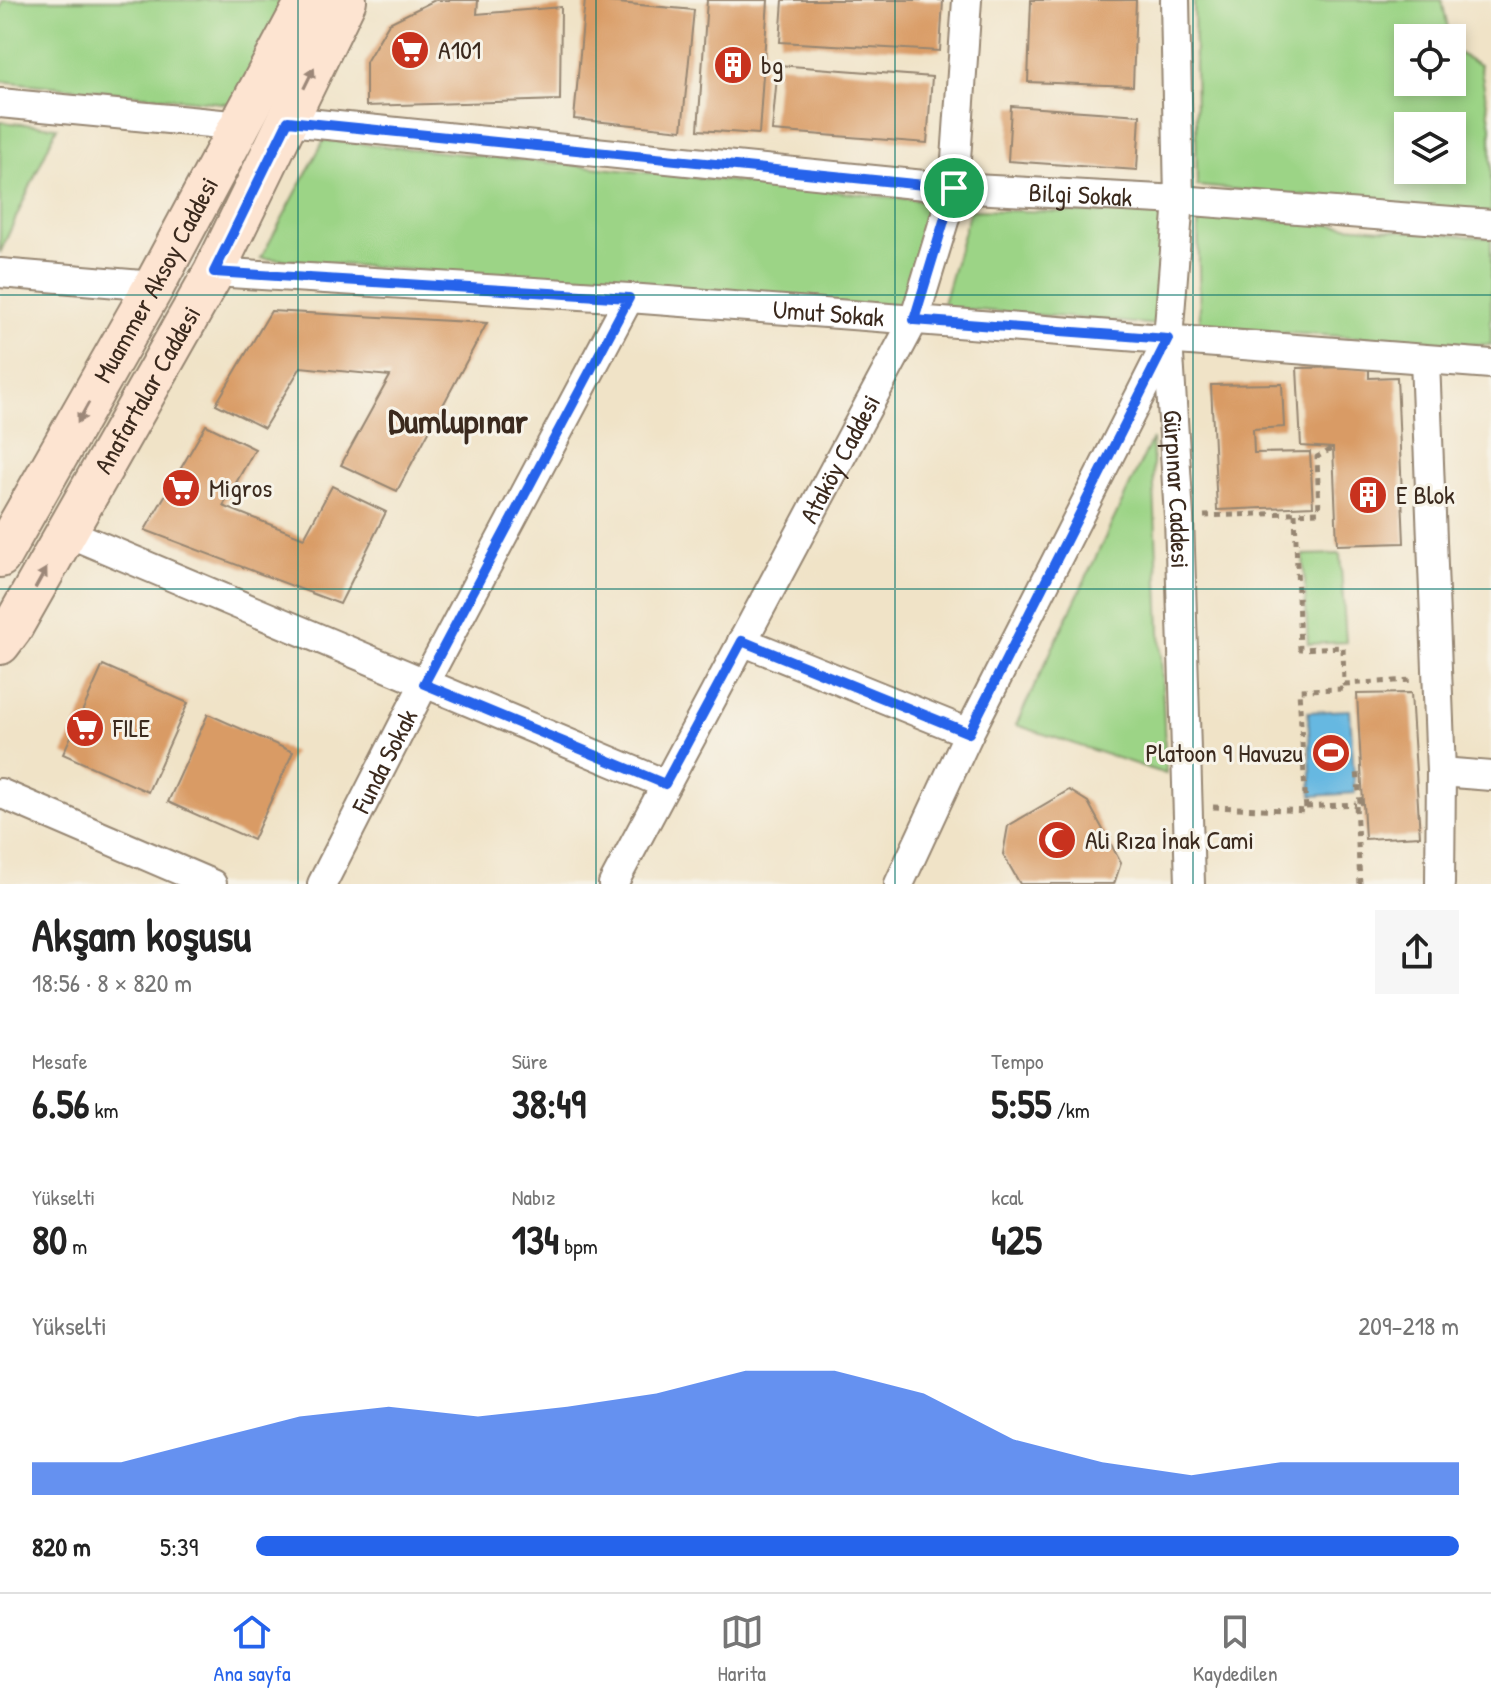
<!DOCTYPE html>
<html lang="tr">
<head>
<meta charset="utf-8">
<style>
	:root { --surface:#fff; --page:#f6f6f6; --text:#222; --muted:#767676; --line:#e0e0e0; --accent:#2563eb }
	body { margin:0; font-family:"Patrick Hand",sans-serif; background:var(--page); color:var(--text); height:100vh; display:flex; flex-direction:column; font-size:30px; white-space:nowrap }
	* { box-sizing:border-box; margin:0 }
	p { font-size:26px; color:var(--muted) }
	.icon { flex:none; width:44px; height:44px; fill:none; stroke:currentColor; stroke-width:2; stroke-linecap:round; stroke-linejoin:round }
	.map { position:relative; height:884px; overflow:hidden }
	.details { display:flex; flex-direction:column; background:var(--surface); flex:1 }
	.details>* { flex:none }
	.buttons { position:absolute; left:1394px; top:24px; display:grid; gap:16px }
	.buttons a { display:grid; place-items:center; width:72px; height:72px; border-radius:0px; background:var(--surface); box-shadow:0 4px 12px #0003; font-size:40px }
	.pin { position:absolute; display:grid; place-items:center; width:68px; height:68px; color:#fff; margin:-34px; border:4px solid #fff; border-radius:50%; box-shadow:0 2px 8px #0007 }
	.round { display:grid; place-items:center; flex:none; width:84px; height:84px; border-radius:0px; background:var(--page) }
	.head { display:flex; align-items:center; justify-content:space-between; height:136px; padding:0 32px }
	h1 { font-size:44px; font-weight:800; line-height:60px }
	.stats { display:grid; grid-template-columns:repeat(3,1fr); gap:12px; height:136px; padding:8px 32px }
	.stats div { display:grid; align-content:center }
	.stats b { font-size:40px; font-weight:800 }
	.stats small { font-size:22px; font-weight:400 }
	.stats p { font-size:22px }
	.chart { height:224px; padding:16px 32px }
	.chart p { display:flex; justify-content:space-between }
	.chart svg { width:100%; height:144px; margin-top:8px; fill:var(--accent); opacity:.7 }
	ul { padding:0 32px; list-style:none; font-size:26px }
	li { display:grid; grid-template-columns:128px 96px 1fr; align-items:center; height:60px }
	li i { height:20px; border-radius:10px; background:var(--accent) }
	.menu { display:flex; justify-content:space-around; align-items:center; height:112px; border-top:2px solid var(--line); background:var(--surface); font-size:22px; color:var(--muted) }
	.menu a { display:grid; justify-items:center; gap:4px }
	.menu .selected { color:var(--accent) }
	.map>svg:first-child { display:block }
</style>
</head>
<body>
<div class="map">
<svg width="1491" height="884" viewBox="0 0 1491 884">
	<rect width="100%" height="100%" fill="#f7f3e8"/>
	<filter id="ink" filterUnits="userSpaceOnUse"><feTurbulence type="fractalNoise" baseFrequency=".0125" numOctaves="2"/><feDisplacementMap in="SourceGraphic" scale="16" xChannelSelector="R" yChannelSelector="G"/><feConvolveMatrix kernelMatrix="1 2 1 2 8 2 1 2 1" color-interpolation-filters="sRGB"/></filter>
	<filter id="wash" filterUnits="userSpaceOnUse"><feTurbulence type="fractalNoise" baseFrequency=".006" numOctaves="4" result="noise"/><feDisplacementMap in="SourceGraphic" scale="32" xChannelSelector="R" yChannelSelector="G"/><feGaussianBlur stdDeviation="1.8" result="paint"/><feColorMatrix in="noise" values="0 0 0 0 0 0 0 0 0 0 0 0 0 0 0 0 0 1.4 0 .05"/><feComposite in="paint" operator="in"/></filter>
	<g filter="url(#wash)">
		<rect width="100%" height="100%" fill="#f0e3c7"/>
		<!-- green -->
		<g fill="#9cd486" stroke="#6c7f52" stroke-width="2" fill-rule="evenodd">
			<path d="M3,0h287l-48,105 -242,-24v-71z"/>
			<path d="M1194,0h248l8,38h-42v44h44v-32l28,15 11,61v87l-294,-27zM1408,126h44v44h-44z"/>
			<path d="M0,122l57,5 -57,126z"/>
			<path d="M324,140l614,62 -34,107 -643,-51z"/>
			<path d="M970,210l200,4 -12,111 -216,-18z"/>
			<path d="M1198,214l293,24v107l-291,-17z"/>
			<path d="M1152,439l14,335 -150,-49z"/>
			<path d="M1340,554l6,88 -38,2 -5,-89z"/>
		</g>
		<!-- water -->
		<path fill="#66b8e1" stroke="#507180" stroke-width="2" d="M1350,710l5,83 -43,3 -4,-84z"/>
		<g id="blocks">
			<!-- building -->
			<g fill="#d99b65">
				<path d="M435,0h43l-1,14 84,-7 -1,93 -194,6v-44l23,-39z"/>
				<path d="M585,0l109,10 -12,120 -108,-11z"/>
				<path d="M707,0h61l-9,134 -61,-4z"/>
				<path d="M783,0h160l-3,51 -160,-9z"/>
				<path d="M1031,0h105l-3,86 -105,-4z"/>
				<path d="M778,65l154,12 -5,66 -155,-12z"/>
				<path d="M1011,106l129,9 -3,55 -129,-9z"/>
				<path d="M271,311l216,12 -90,168 -56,-26 49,-89 -89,-9 -37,61 -48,-24z"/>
				<path d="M1369,367v11l28,-1 7,166 -67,2 -4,-97 -32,-2 -4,-78z"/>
				<path d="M1282,384l2,43 -31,2 1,24 56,-1 3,54 -96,4 -6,-125z"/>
				<path d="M206,425l49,24 -32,57 81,32 28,-52 54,26 -46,92 -195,-74z"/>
				<path d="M103,665l85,38 -40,89 -85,-38z"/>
				<path d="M1411,693l9,143 -55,3 -8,-145z"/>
				<path d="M208,714l85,38 -40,88 -85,-38z"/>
				<path d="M1069,790l19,12 33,61 -7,21h-94l-17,-30 5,-28z"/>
			</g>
		</g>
	</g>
	<g filter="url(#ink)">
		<use href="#blocks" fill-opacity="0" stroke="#968672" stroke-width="2"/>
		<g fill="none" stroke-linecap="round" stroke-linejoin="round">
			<!-- street casing -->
			<g stroke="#968672" stroke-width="32">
				<g id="street">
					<path id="s1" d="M1175,0l4,200 -11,139 11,178 11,367"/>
					<path d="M0,103l242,23"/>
					<path id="s2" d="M288,121l666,67 225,12 312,24"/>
					<path id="s3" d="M214,272l415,26 862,66"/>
					<path d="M0,273l154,13"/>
					<path d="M1425,360l16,412 -1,112"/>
					<path d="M66,532l599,252"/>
					<path d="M742,641l227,92"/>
					<path d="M1441,772l50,4"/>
					<path d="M0,793l212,91"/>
					<path id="s4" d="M322,884l102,-200 205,-386"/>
					<path id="s5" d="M613,884l301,-564 40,-132 13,-188"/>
					<path d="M899,884l70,-151 199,-393"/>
				</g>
			</g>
			<!-- secondary casing -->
			<g stroke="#968672" stroke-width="44">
				<g id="secondary">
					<path id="s6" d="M0,557l154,-271 153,-286"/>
					<path id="s7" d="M0,644l12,-16 202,-356 132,-272"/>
				</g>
			</g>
			<!-- path -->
			<g stroke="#968672" stroke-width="5" stroke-dasharray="6 6" stroke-linecap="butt">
				<path d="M1295,513l5,136 43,-2 1,37 68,-4"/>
				<path d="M1204,516l115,-4 -2,-55 16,-9"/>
				<path d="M1213,807l93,4 -7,-121 45,-1v-5"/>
				<path d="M1306,807l50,-3"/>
				<path d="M1360,884l-4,-80 4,-1 -3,-32h4"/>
			</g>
			<!-- street -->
			<use href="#street" stroke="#fff" stroke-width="28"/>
			<!-- secondary -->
			<use href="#secondary" stroke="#fde4d1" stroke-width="40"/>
		</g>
		<!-- one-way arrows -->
		<defs><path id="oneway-solid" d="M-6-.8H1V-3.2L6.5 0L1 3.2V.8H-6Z" transform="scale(2)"/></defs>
		<g fill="#9c8778">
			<use href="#oneway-solid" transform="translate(309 78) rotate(-64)"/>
			<use href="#oneway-solid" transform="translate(83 413) rotate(119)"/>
			<use href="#oneway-solid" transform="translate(41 578) rotate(-61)"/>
		</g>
	</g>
	<g fill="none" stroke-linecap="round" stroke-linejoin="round" filter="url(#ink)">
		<!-- route casing -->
		<g stroke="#fff" stroke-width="16">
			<path id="route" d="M288,121l666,67 -40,132 254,19 -199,394 -227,-92 -77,143 -241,-100 205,-386 -415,-26z"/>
		</g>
		<!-- route -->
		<use href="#route" stroke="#2563eb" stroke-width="10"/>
	</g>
	<!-- grid -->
	<path fill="none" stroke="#0f766e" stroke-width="2" stroke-opacity="0.55" d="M298,0v884M596,0v884M895,0v884M1193,0v884M0,295h1491M0,589h1491"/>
	<!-- icons -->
	<defs>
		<g id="supermarket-disc" transform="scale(2)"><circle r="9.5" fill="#c8321e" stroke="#f7f3e8"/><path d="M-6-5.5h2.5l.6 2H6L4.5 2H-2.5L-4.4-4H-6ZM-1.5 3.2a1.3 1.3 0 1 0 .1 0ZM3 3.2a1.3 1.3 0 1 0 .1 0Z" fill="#fff"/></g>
		<g id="building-disc" transform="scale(2)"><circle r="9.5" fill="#c8321e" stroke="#f7f3e8"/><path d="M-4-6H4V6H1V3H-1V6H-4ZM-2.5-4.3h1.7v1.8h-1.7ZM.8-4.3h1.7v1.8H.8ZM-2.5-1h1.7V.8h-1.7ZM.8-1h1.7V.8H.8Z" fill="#fff"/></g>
		<g id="stadium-disc" transform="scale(2)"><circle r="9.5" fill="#c8321e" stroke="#f7f3e8"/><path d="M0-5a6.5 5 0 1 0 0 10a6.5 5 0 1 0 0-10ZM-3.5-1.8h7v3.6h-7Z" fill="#fff"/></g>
		<g id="mosque-disc" transform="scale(2)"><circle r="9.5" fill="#c8321e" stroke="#f7f3e8"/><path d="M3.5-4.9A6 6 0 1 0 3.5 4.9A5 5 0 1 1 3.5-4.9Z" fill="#fff"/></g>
	</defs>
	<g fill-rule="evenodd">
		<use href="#supermarket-disc" x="410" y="50"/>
		<use href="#building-disc" x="733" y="65"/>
		<use href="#supermarket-disc" x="181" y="488"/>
		<use href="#building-disc" x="1368" y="495"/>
		<use href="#supermarket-disc" x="85" y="728"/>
		<use href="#stadium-disc" x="1331" y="753"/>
		<use href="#mosque-disc" x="1057" y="840"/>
	</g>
	<g text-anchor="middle" stroke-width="6" stroke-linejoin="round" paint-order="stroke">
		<!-- poi labels -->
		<g font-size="26" fill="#3b2a1e" stroke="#f7f3e8" text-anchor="start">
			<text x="438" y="59">A101</text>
			<text x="761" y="74">bg</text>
			<text x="209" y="497">Migros</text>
			<text x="1396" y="504">E Blok</text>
			<text x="113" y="737">FILE</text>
			<text x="1303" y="762" text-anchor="end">Platoon 9 Havuzu</text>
			<text x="1085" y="849">Ali Rıza İnak Cami</text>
		</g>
		<!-- street labels -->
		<g font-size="26" fill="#3b2a1e" stroke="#f7f3e8">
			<text dy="9" stroke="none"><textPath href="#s2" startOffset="796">Bilgi Sokak</textPath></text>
			<text dy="9" stroke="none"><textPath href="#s6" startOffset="318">Muammer Aksoy Caddesi</textPath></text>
			<text dy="9" stroke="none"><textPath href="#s3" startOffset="616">Umut Sokak</textPath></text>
			<text dy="9" stroke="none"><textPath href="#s7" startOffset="294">Anafartalar Caddesi</textPath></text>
			<text dy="9" stroke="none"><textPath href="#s5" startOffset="482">Ataköy Caddesi</textPath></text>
			<text dy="9" stroke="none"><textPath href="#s1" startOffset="490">Gürpınar Caddesi</textPath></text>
			<text dy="9" stroke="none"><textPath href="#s4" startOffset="138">Funda Sokak</textPath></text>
		</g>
		<!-- district labels -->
		<g font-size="34" font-weight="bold" fill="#3b2a1e" stroke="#f7f3e8">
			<text x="458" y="433">Dumlupınar</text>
		</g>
	</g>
</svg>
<div class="buttons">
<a><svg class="icon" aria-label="locate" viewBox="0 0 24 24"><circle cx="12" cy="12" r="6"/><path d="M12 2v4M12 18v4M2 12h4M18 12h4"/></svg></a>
<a><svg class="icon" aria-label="layers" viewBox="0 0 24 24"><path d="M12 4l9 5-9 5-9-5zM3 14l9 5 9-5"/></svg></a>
</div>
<div class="pin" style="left:954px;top:188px;background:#1e9e55"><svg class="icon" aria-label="arrive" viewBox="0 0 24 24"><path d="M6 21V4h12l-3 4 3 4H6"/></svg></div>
</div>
<section class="details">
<div class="head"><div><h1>Akşam koşusu</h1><p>18:56 · 8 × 820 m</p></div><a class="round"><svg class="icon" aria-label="share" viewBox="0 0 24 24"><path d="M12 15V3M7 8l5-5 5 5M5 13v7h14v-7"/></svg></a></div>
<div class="stats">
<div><p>Mesafe</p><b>6.56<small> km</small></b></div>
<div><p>Süre</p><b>38:49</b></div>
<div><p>Tempo</p><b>5:55<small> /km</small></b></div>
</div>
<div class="stats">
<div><p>Yükselti</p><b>80<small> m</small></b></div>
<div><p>Nabız</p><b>134<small> bpm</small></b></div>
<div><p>kcal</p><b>425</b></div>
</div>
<div class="chart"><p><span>Yükselti</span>209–218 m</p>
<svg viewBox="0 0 160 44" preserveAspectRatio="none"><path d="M0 44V34L10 34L20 27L30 20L40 17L50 20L60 17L70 13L80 6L90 6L100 13L110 27L120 34L130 38L140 34L150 34L160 34V44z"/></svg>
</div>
<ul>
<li><b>820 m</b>5:39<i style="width:100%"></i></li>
</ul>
</section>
<nav class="menu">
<a class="selected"><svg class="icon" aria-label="home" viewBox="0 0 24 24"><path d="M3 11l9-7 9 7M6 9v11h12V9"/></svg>Ana sayfa</a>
<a><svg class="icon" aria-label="map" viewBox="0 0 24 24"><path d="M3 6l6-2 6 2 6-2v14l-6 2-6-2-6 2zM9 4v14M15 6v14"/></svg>Harita</a>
<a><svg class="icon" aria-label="saved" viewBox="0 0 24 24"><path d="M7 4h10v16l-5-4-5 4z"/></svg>Kaydedilen</a>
</nav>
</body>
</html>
